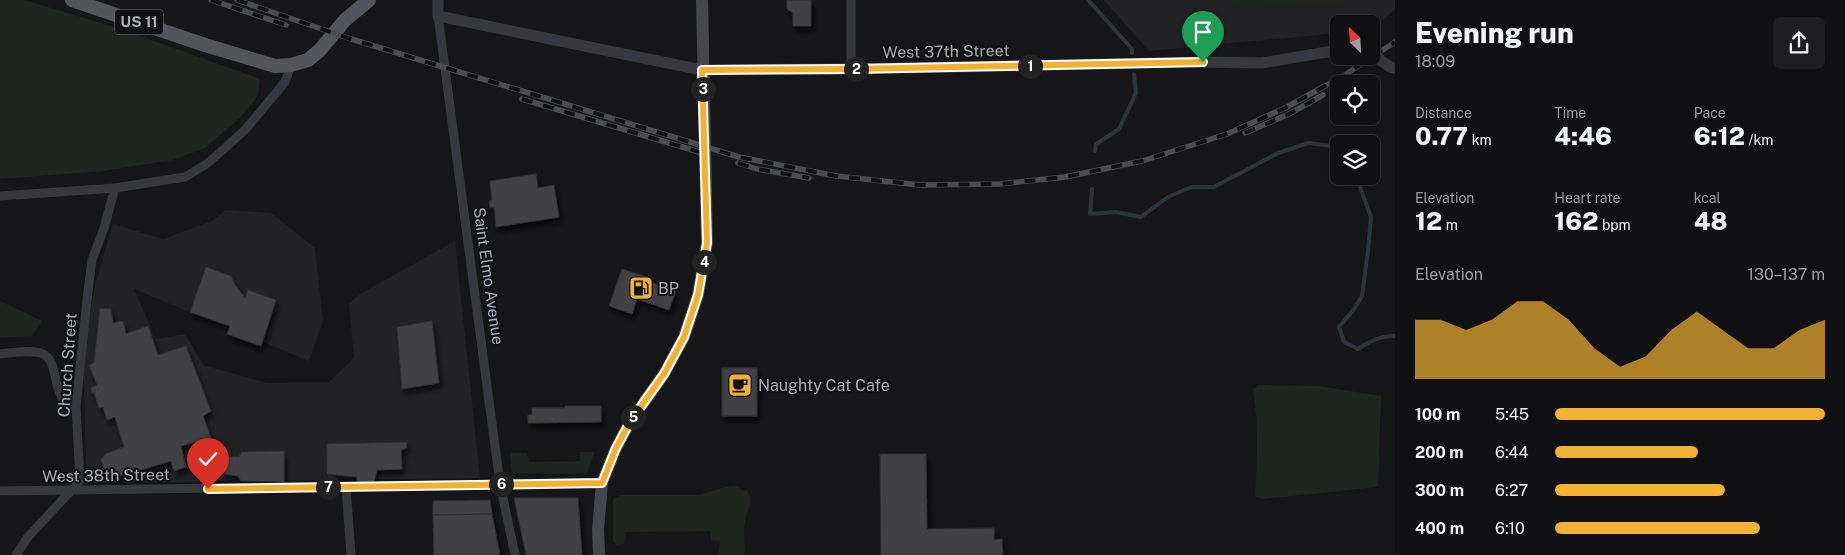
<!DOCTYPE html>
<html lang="en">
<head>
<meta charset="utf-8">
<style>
	:root { --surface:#101012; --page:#1e1e20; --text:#f1f3f6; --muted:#9c9d9f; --line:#303032; --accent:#f2b134 }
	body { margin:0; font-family:"Public Sans",sans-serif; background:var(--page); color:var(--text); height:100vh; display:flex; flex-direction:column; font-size:19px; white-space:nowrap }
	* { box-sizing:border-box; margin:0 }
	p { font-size:16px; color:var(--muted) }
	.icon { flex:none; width:28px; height:28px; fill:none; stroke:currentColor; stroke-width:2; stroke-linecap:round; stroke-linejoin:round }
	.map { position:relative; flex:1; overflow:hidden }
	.panel { display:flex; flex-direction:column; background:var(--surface); width:450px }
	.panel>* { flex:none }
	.needle { width:32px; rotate:335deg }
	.fabs { position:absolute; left:1330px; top:15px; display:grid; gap:10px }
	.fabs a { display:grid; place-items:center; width:50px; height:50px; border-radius:8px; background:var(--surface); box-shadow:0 2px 12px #0003,0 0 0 1px var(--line); font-size:25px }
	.pin { position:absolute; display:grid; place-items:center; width:42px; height:42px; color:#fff; margin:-51px -21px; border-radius:50% 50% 50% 0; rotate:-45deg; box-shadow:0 0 5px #0007 }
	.pin .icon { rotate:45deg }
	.km { position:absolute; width:25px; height:25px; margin:-12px; border-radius:50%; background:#222; color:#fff; font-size:14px; line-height:25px; text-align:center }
	.round { display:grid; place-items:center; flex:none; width:52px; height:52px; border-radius:8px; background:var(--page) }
	.head { display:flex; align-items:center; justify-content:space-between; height:85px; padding:0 20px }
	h1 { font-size:28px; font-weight:800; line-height:38px }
	.stats { display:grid; grid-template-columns:repeat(3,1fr); gap:8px; height:85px; padding:5px 20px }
	.stats div { display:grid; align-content:center }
	.stats b { font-size:25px; font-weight:800 }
	.stats small { font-size:14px; font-weight:400 }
	.stats p { font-size:14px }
	.chart { height:140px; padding:10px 20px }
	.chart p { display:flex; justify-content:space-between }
	.chart svg { width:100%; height:90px; margin-top:5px; fill:var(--accent); opacity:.7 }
	ul { padding:0 20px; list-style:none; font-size:16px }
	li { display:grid; grid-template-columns:80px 60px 1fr; align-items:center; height:38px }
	li i { height:12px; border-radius:6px; background:var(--accent) }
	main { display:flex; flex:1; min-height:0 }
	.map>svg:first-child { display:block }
</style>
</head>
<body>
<main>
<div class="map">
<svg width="1395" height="555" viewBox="0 0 1395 555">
	<defs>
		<filter id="shadow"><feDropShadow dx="3" dy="5.5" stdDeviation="2.5" flood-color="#0009"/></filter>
	</defs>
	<rect width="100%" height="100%" fill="#161618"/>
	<!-- built -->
	<g fill="#222225">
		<path d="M1104,0h291v9l-22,20h-2v-5h-32v9l-190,18z"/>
		<path d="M226,210l45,3 44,35 8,73 -14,40 -175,-72 22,50 29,-5 18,31 64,18 62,-1 25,-24 -5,-54 11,-10 95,-53 25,237 -386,5 -8,-18 -3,-105 12,-75 18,-61 50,15 49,-18z"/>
	</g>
	<!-- green -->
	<g fill="#1e261f">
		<path d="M0,0h24l97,29 139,50 -2,17 -17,21 -36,31 -32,12 -70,11 -103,8z"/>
		<path d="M1229,0h118l-2,4 -104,4z"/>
		<path d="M0,301l42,20 -10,15 -32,2z"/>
		<path d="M1258,385l61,1 62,10 -3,91 -116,12 -7,-3c2,-36 4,-71 -2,-106z"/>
		<path d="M580,452h15l-8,20 -2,2 -73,-1 -2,-20h17l2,9 51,-1z"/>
		<path d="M736,486l8,5 3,-1c7,13 0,19 -2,31 -2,11 0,24 0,34h-26l1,-14 -9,-1 -1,-9 -85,1 -1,12 -7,1 -4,-3v-43l7,-4h79l26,-8z"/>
	</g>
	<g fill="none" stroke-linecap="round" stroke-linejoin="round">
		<!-- stream -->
		<g stroke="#2c353c" stroke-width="4">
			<path d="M1088,0l44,49v4"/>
			<path d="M1095,151l1,-7 23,-15 17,-36 -2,-19"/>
			<path d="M1356,176l15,41 -3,34 -6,45 -8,13 -15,18 5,15 14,7c10,-7 24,-14 37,-13"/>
			<path d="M1092,189l-2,25 26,-2 25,5 27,-20 23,-10h23l64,-34 30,-10 24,3 7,9"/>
		</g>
	</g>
	<!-- building -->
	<g fill="#404145" stroke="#303034" filter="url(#shadow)">
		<path d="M787,0h24v26h-18v-13l-6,-4z"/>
		<path d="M536,174l2,14 16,-3 5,32 -63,10 -2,-20 -4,1 -1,-7 3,-1 -2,-19z"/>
		<path d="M206,267l25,9 4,9 10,13 3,-8 28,10 -15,46 -34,-12 3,-8 -40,-14z"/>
		<path d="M622,269l22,7 -1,4 33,11 -7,19 -32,-11 -5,15 -23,-8z"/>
		<path d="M100,308l11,1 2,14 10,-2 3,13 22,-8 10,29 28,-9 25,65 -8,5 8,22 -30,8 5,21 -12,4 -3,-10 -58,17 -7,-5 -5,-13 4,-6 19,-7 -9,-30 -8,3 -4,-13 -4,1 -5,-15h-2l-1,-5 6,-3 -8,-20 5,-2z"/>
		<path d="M432,321l7,62 -37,6 -5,-62z"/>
		<rect x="722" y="368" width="35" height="48"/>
		<path d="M565,406h36v16l-73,1v-8h4v-7h33z"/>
		<path d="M406,442l1,6 -6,2 1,19 -25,1 -3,12 -17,1v-6l-30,-3v-30z"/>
		<path d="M284,451v31l-43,-1 -3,-5 -14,-2 1,-18 14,1 2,-5z"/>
		<path d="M880,454h46l1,75 67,-1v12l8,-1 1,16h-122z"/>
		<path d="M514,498h64l4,57h-56z"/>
		<path d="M490,500l2,14 -59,1v-14z"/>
		<path d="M492,514l8,41h-66l-1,-40z"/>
	</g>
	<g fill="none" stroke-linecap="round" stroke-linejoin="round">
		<!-- minor -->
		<g stroke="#37383d" stroke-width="9">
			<path d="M851,0v69"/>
			<path d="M438,16l62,468 15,71"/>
			<path d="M0,196l115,-8 70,-11 23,-14 37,-33 40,-48 6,-17"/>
			<path d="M0,354c12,-1 31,-5 43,0 16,8 9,36 23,48 2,2 7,3 10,4"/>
			<path d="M346,487l5,68"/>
			<path d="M0,491l602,-8"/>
			<path d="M16,555l11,-17 53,-57 -4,-75 12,-115 4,-31 12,-32 11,-40"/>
		</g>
		<!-- tertiary -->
		<g stroke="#37383d" stroke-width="11">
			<path d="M438,0v16l264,54 149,-1 352,-7 59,1 77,-13"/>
			<path d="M1371,53l19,14 5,1"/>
		</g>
		<!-- secondary -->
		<path stroke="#45474d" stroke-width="12" d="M599,555l-1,-25 4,-47 14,-35 14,-26 34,-48 20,-37 14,-42 9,-52 -5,-243"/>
		<!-- primary -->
		<path stroke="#53555c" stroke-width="14" d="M72,0l133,45 70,21 16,-1 17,-5 12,-10 25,-30 24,-20"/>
		<!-- rail casing -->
		<g stroke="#4a4c52" stroke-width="5.5">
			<g id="rail">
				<path d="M211,0l75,25"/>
				<path d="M237,0l114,39 388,118 97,19 84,9 80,-1 65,-7 77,-16 85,-27 58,-26 58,-32 52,-34"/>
				<path d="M522,99l184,55"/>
				<path d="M1245,133l44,-19 34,-19"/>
				<path d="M738,163l19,6 52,9"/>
			</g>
		</g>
		<!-- rail -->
		<use href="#rail" stroke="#111113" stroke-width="4" stroke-dasharray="11" stroke-linecap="butt"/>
	</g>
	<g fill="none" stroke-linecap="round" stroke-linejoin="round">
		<!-- route casing -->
		<g stroke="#fff" stroke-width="10">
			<path id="route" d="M208,489l394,-6 14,-35 14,-26 34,-48 20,-37 14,-42 9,-52 -5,-173 149,-1 352,-7"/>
		</g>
		<!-- route -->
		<use href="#route" stroke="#f2b134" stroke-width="6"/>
	</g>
	<!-- icons -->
	<defs>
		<g id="fuel-square" transform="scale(1.25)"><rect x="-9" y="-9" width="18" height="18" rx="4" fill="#f2b134" stroke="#111113"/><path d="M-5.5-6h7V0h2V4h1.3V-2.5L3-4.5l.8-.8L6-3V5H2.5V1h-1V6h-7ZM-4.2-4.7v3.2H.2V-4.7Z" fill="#111"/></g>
		<g id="cafe-square" transform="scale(1.25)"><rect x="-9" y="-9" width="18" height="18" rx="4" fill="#f2b134" stroke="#111113"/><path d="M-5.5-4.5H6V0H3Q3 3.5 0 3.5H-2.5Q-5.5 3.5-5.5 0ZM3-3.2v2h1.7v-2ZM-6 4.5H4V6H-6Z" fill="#111"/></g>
	</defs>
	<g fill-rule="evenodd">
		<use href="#fuel-square" x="641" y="288"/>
		<use href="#cafe-square" x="740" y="385"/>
	</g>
	<g text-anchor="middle" stroke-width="4" stroke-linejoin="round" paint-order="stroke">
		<!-- shield labels -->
		<rect fill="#111113" stroke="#7b7e86" stroke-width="1" x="115" y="9.5" width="48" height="25" rx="4"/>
		<g font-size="15" font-weight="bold" fill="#a8adb8">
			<text x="139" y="27">US 11</text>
		</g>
		<!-- street labels -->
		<g font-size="16" fill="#a8adb8" stroke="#111113">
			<text transform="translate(946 51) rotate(-1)" y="6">West 37th Street</text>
			<text transform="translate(489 276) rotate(82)" y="6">Saint Elmo Avenue</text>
			<text transform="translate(67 365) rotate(-86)" y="6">Church Street</text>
			<text transform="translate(106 475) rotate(-1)" y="6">West 38th Street</text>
		</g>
		<!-- poi labels -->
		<g font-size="16" fill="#a8adb8" stroke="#111113" text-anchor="start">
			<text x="658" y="294">BP</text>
			<text x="758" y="391">Naughty Cat Cafe</text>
		</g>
	</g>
</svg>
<div class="fabs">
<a><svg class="needle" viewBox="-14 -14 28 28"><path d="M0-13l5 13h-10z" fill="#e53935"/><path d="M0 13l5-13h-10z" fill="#9c9d9f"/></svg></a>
<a><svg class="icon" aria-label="locate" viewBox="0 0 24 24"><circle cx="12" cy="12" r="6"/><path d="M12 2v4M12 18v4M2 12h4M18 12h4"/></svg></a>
<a><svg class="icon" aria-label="layers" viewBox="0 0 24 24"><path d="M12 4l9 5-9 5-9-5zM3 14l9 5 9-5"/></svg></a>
</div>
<div class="pin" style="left:1203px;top:62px;background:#1e9e55"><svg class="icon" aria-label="arrive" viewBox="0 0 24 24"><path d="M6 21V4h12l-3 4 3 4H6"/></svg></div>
<div class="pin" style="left:208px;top:489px;background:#d93025"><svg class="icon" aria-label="check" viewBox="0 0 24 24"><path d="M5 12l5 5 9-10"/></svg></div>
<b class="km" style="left:1030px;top:66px">1</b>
<b class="km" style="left:856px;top:69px">2</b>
<b class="km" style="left:703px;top:89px">3</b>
<b class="km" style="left:704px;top:262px">4</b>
<b class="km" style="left:633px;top:417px">5</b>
<b class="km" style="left:501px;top:484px">6</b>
<b class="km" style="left:328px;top:487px">7</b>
</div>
<section class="panel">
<div class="head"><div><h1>Evening run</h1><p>18:09</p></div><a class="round"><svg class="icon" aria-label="share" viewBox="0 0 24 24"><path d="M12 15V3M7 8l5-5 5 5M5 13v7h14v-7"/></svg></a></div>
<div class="stats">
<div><p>Distance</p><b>0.77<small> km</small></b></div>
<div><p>Time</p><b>4:46</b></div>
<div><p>Pace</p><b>6:12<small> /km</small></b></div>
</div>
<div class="stats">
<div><p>Elevation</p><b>12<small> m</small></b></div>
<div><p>Heart rate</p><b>162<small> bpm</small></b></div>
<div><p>kcal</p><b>48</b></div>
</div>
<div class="chart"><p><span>Elevation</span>130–137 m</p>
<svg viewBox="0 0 160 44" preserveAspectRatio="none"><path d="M0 44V15L10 15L20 20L30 15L40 6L50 6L60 15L70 29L80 38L90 33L100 20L110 11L120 20L130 29L140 29L150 20L160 15V44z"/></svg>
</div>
<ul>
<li><b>100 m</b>5:45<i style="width:100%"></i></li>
<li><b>200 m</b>6:44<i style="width:53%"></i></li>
<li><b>300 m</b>6:27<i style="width:63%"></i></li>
<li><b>400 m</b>6:10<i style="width:76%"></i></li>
</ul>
</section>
</main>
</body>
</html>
